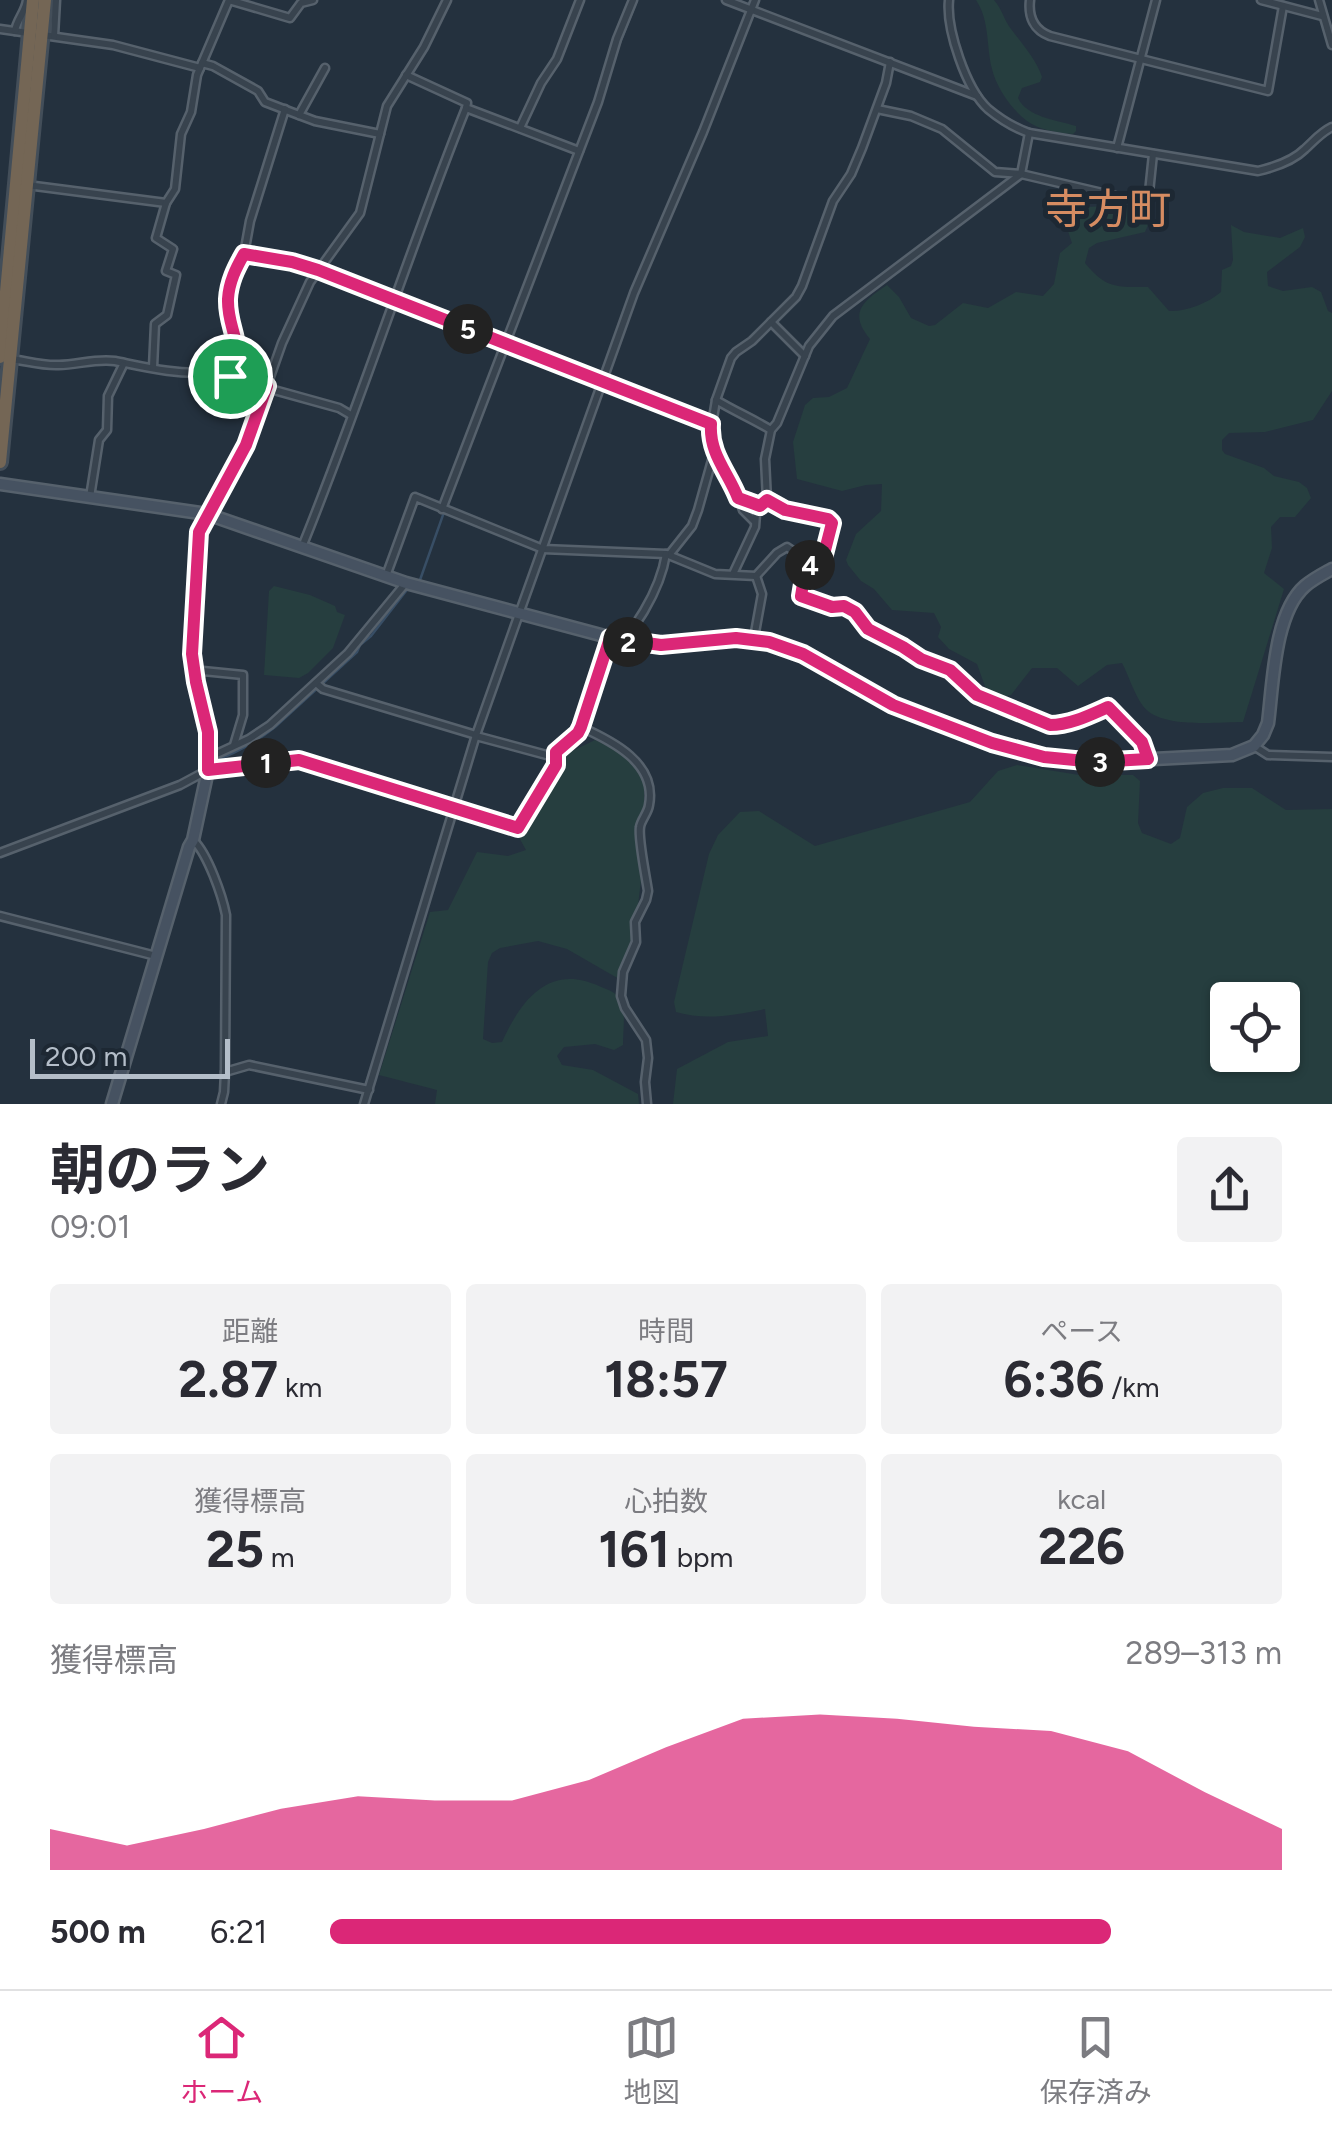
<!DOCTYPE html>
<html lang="ja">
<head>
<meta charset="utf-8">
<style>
	:root { --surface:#fff; --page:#f2f2f3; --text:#2b2b33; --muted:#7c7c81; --line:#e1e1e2; --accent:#db2777 }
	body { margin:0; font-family:Figtree,"Noto Sans JP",sans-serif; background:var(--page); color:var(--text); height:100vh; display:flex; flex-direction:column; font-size:38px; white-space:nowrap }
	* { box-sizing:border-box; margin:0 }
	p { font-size:32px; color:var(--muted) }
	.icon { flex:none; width:55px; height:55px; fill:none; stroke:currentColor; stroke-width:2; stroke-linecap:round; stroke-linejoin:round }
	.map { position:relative; height:1104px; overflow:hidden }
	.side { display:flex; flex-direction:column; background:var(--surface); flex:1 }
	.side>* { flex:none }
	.buttons { position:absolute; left:1210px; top:982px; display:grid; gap:20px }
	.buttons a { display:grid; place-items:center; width:90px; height:90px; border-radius:10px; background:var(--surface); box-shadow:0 2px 8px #0004; font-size:50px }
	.scale { position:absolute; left:30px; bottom:25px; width:200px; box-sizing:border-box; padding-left:10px; border:5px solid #b4bec9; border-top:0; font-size:28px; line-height:35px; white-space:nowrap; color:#b4bec9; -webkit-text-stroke:8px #1d2833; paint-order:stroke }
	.pin { position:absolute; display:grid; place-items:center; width:85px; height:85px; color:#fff; margin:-42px; border:5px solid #fff; border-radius:50%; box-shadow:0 2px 10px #0007 }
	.km { position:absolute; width:50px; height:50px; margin:-25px; border-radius:50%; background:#222; color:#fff; font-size:28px; line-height:50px; text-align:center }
	.round { display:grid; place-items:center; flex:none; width:105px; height:105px; border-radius:10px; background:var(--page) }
	.head { display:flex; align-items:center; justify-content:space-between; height:170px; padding:0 50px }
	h1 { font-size:55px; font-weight:700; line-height:75px }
	.figures { display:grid; grid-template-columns:repeat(3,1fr); gap:15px; height:170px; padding:10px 50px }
	.figures div { display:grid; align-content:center; border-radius:10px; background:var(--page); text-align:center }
	.figures b { font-size:50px; font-weight:700 }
	.figures small { font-size:28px; font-weight:400 }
	.figures p { font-size:28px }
	.chart { height:280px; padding:20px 50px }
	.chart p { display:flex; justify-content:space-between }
	.chart svg { width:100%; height:180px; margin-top:10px; fill:var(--accent); opacity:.7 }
	ul { padding:0 50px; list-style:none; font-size:32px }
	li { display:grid; grid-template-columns:160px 120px 1fr; align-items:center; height:75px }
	li i { height:25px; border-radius:12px; background:var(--accent) }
	.tabs { display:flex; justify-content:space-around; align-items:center; height:140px; border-top:2px solid var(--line); background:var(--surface); font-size:28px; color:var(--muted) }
	.tabs a { display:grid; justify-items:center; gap:5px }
	.tabs .current { color:var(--accent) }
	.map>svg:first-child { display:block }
</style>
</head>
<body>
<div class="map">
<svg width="1332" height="1104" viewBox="0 0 1332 1104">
	<rect width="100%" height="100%" fill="#24313e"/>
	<!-- green -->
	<g fill="#263e3f" fill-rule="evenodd">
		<path d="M976,0h18c8,9 10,20 17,29 11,15 25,30 31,48l-2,5 -18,6 -4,10c9,19 38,22 58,28v5l-3,3c-15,-1 -34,-4 -46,-13 -15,-11 -31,-34 -35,-52 -6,-24 -2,-48 -16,-69z"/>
		<path d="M1143,205l8,13 -6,14 -48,11 -8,5 -4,15c21,26 32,24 63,24l21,24c17,1 39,-8 52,-19l1,-22 9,-4 2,-6 -2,-35 13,7 36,6 23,-10 2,9 -5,10 -33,25 1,14 15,5 29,-4 9,5 7,19 4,2v78l-19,29 -48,12 -36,1 -7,7v10l3,4 39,14 10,8 25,6 8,6 4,10 -16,19h-15l-9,10 1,21 -8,25 20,16 -41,133c-27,0 -83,7 -100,-16 -9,-12 -14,-30 -21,-43l-15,2 -29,21 -21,-18h-25l-21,27 -9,2 -15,-5 -10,-28 -28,-15 -11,-12 3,-10 -7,-14 -42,-3 -18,-21 -13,-8 -13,-16 -2,-5 10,-26 25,-23 1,-27 -16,1 -24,6 -45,-12 -4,-37 12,-37 8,-7 16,-1 18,-9 23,-49c-22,-26 -7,-38 17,-54l12,12 12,21 18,8 6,-1 28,-22 25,5 28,-16 27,4 11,-12 6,-31 12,-10 -5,-15 2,-16 15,-5z"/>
		<path d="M274,586l36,9 25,11 2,6 8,3 -12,33 -25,25 -9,5 -35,-3 5,-84z"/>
		<path d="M595,740l37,17 12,18v80l-10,84 -8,44 -59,-34 -29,-8 -38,7 -8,5 -4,9 -5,77 9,4 10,-1c19,-42 47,-79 97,-56 9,4 21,7 24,19 2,12 0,28 0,40l-9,5 -19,-6 -31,3 -7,9 5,9 31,5 45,24 1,10h-204l2,-14 -58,-15 51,-163 18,-2 29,-58 31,4 18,-6 -10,-18 27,-49 19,-27z"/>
		<path d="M1017,765l62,10h54l7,6 -2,42 4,10 29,11 9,-6 7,-31 16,-14 20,-5h29l34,22 46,-1v295h-659l4,-35 51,-27 40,-6 -3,-27c-30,6 -59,12 -89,3l-2,-10 35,-148 9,-19 22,-23 19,-1 56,35 155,-44 28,-31zM1228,1000h54v55h-54z"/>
	</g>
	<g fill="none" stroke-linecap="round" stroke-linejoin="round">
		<!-- stream -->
		<g stroke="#384e65" stroke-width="2.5">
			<path d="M619,45l18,-45"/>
			<path d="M607,83l6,-21"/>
			<path d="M564,200l29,-76"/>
			<path d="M420,580l29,-82"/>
			<path d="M211,762c23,-8 45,-20 64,-35l82,-75 3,-7 11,-9 35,-45"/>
		</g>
		<!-- street casing -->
		<g stroke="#56616c" stroke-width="11">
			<g id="street">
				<path d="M726,0l251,96"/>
				<path d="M949,0c-3,29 17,89 39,109 12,10 27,19 41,24l229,38c17,-4 35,-10 47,-22 10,-9 15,-16 27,-22"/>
				<path d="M1030,0c-2,17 4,30 20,36l218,55 15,-85"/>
				<path d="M1261,0l61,16"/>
				<path d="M1319,0l13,45"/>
				<path d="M0,29l113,16 87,23"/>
				<path d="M15,31c2,-12 11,-20 12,-31"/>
				<path d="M54,36l2,-36"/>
				<path d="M202,63l11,3 45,25 7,11 34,13 16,6 65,13"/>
				<path d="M406,75l61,28 -1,5 113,43"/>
				<path d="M877,109l34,7 31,13 53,43 26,2 120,28h7l5,-48"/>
				<path d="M299,115l26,-47"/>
				<path d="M520,128l21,-45 16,-24 23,-59"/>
				<path d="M1117,148l39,-148"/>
				<path d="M27,185l139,18"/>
				<path d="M244,254l48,9 27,8 392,153"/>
				<path d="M771,322l34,34"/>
				<path d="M11,359c16,2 32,7 48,6 18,0 37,-7 56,-4 30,6 62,14 94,11l130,36 12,7"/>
				<path d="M153,367l2,-43 12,-9 9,-40 -10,-4 7,-22 -17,-11 10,-35 9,-14 6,-55 10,-22 6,-37 32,-75 61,18 11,-15 12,-3"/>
				<path d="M230,376l8,-16v-6l-10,-58 6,-24 10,-18 6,-33 35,-112"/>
				<path d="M716,400c18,11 37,19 55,30"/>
				<path d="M715,455l22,37 6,18 11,11"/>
				<path d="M90,497l9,-57 8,-10 1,-34 15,-31"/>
				<path d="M767,500l18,9 44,10 3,4 -11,38 -3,3 -12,2"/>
				<path d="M442,509l156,-407 19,-63 16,-39"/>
				<path d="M207,514l39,-69 36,-102 28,-61 50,-69 27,-107 37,-59 23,-47"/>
				<path d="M302,547c59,-145 106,-294 164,-439"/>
				<path d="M669,555l23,-29 6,-16 16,-57 -4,-17 6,-36 15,-42 5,-6 16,-11 44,-44 6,-11 31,-85 18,-27 11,-26 24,-65 4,-21"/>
				<path d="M733,574l22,-47 1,-13 11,-14 -2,-41 6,-29 6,-7 32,-77 24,-30 188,-142 8,-41"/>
				<path d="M386,576l29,-79 128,52 123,5 49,20 41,2 21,-23 10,-6 12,8 7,11 -5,30 31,11h12l11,5 13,17 32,16 21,14 29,11 27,25 74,30c19,0 39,-10 57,-18l34,35 6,17"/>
				<path d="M754,638l8,-44 -6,-18"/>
				<path d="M628,641c5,-15 8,-17 16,-30 10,-17 19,-38 22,-57"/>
				<path d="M193,670l50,5v40l-9,30"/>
				<path d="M316,683l7,6 153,46"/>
				<path d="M581,727c31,14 76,36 68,78 -1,8 -8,15 -9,22 -2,12 6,50 8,64l-2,9 -11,22 1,20 -13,30 -2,24 4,12 21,32 2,18 -3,24 2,22"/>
				<path d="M476,736l78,21"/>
				<path d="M1254,746l14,9 64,2"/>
				<path d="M208,758l41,-19 21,-14 78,-72 57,-69"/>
				<path d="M194,841c14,14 28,54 32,74l-1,157 -1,20 -3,12"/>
				<path d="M0,853l180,-68 28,-15 91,-10 219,67 38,-62v-13l22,-19 3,-6 29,-89"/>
				<path d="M0,916l156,40"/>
				<path d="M225,1072l24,-7 120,25"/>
				<path d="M364,1104l112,-369 43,-121 115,-321 69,-161 52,-132"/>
			</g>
		</g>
		<!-- secondary casing -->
		<g stroke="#56616c" stroke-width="15">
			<g id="secondary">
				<path d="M0,484l207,30 199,69 221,59 34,3 75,-7 33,4 34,11 90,52 99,38 53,14 50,5 137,-7 22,-9 9,-11 5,-12c5,-39 6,-110 37,-137 8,-7 18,-12 27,-17"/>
				<path d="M112,1104l77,-257 4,-7 15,-70 1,-31 -17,-85 7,-122 8,-18"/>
			</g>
		</g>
		<!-- highway casing -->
		<g stroke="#434e59" stroke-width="18">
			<g id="highway">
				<path d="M0,357l33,-357"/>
				<path d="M0,462l45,-462"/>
			</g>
		</g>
		<!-- street -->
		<use href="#street" stroke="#38434e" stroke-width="6"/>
		<!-- secondary -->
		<use href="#secondary" stroke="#465261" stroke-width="10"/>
		<!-- highway -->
		<use href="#highway" stroke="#746655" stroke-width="12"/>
	</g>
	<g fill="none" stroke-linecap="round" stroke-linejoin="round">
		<!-- route casing -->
		<g stroke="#fff" stroke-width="20">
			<path id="route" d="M244,254l48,8 26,8 393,154c-2,30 17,48 27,74l22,8 7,-6 18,10 43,9 4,4 -10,39 -4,2 -12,2 -5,30 31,11 12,-1 11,6 13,17 35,18 18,12 29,11 27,25 73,30c20,0 40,-10 58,-18l34,35 6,17 -53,3 -51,-5 -52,-14 -99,-38 -90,-51 -34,-12 -33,-4 -75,7 -51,-7 -29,89 -3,6 -22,19v13l-38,63 -219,-68 -91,10v-38l-12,-50 -4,-28 7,-122 47,-87 21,-59 -37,-10c16,-34 -3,-45 -2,-77 1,-17 8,-31 16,-45z"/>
		</g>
		<!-- route -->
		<use href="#route" stroke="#db2777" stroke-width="12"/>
	</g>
	<g text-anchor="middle" stroke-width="10" stroke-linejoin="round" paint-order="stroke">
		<!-- quarter labels -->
		<g font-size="42" fill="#d68c62" stroke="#1d2833">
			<text x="1108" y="224">寺方町</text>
		</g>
	</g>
</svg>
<div class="buttons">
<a><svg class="icon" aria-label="locate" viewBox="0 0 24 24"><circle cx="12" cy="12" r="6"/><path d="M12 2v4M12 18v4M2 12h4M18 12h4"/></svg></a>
</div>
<div class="scale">200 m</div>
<div class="pin" style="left:230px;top:376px;background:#1e9e55"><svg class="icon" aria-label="arrive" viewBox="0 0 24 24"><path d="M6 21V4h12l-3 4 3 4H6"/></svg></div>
<b class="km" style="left:266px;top:763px">1</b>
<b class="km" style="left:628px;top:642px">2</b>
<b class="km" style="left:1100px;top:762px">3</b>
<b class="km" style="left:810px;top:565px">4</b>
<b class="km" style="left:468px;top:329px">5</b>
</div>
<section class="side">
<div class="head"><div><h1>朝のラン</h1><p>09:01</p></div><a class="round"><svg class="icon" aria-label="share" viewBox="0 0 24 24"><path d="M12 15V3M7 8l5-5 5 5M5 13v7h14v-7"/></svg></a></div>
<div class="figures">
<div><p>距離</p><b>2.87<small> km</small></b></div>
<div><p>時間</p><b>18:57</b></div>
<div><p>ペース</p><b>6:36<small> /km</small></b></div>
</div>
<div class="figures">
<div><p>獲得標高</p><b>25<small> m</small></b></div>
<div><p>心拍数</p><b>161<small> bpm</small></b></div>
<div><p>kcal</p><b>226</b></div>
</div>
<div class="chart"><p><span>獲得標高</span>289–313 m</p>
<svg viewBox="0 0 160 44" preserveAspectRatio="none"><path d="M0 44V34L10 38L20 34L30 29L40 26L50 27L60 27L70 22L80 14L90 7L100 6L110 7L120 9L130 10L140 15L150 25L160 34V44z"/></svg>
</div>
<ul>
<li><b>500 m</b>6:21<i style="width:82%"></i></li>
</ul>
</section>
<nav class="tabs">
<a class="current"><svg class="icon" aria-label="home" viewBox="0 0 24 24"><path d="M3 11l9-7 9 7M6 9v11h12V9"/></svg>ホーム</a>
<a><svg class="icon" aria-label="map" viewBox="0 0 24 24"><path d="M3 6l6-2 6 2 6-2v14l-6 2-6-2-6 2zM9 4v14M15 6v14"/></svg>地図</a>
<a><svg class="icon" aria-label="saved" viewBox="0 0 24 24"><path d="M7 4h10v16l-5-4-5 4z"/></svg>保存済み</a>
</nav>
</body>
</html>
